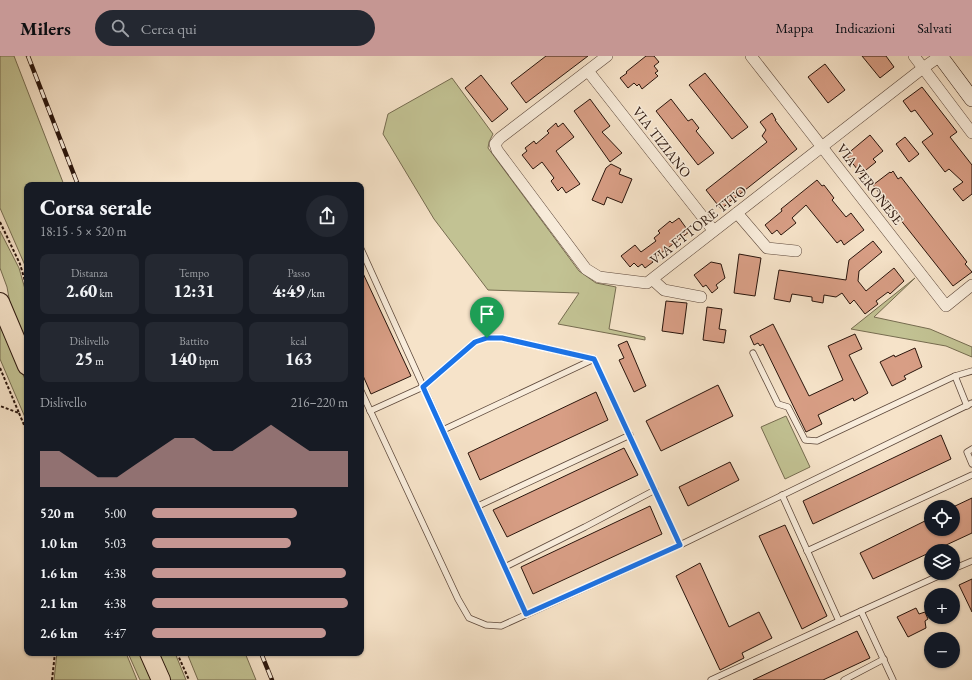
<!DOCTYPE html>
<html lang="it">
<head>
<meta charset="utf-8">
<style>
	:root { --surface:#171b24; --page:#242831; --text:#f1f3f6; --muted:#9ea1a6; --accent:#c59692 }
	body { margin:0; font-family:"EB Garamond",serif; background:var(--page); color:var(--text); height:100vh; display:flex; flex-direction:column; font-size:15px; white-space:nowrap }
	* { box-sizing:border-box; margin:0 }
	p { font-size:13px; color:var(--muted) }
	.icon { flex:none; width:22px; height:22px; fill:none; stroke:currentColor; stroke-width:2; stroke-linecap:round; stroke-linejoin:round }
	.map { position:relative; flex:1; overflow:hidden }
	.panel { position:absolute; left:24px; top:126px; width:340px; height:474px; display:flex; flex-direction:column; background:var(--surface); border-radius:8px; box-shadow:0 1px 3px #0004 }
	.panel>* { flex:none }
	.fabs { position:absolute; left:924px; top:444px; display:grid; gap:8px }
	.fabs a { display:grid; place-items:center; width:36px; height:36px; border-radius:50%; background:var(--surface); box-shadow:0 1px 3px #0004; font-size:20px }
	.pin { position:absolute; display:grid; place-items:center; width:34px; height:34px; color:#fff; margin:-41px -17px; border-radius:50% 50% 50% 0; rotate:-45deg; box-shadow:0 0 4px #0007 }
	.pin .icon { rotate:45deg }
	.round { display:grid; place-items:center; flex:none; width:42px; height:42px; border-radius:21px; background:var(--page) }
	.overview { display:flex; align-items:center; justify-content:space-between; height:68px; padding:0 16px }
	h1 { font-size:22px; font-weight:800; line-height:30px }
	.stats { display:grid; grid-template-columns:repeat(3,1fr); gap:6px; height:68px; padding:4px 16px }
	.stats div { display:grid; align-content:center; border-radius:8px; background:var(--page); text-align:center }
	.stats b { font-size:17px; font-weight:800 }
	.stats small { font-size:11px; font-weight:400 }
	.stats p { font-size:11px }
	.chart { height:112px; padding:8px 16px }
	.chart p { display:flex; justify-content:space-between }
	.chart svg { width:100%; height:72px; margin-top:4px; fill:var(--accent); opacity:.7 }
	ul { padding:0 16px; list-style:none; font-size:13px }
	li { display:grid; grid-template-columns:64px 48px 1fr; align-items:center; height:30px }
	li i { height:10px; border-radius:5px; background:var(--accent) }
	header { display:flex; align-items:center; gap:24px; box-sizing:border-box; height:56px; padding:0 20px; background:var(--accent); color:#111 }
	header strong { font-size:19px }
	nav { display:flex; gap:22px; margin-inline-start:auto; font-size:14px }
	.search { width:280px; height:36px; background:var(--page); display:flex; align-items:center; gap:10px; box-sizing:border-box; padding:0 14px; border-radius:22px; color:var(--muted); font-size:15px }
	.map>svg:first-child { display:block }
</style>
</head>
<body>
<header>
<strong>Milers</strong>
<div class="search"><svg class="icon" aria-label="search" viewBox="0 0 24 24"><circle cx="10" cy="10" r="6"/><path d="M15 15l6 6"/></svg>Cerca qui</div>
<nav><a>Mappa</a><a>Indicazioni</a><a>Salvati</a></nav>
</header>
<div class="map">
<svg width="972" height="624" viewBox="0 0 972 624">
	<rect width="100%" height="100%" fill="#f6e3c9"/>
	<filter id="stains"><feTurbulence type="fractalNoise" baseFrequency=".005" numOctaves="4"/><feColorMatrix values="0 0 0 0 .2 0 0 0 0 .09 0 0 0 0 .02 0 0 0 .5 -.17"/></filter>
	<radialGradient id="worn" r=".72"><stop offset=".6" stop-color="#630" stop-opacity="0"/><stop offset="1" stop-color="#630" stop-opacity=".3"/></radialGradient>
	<!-- green -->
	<g fill="#c2c293" stroke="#766c50">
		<path d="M0,0h14l50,129h-37v85l-27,-62z"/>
		<path d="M452,22l41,56 -4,8 -1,6 91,123 17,12 20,4 -7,42 36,8v3l-87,-16 21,-31 -91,-3 -54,-71 -51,-85 5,-20z"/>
		<path d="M0,175l19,37 8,28v50l-16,-37 -4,-22 -7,-19z"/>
		<path d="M915,222l-41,39 56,12 42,18v10l-26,-11 -95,-17z"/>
		<path d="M0,264l27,64v38l-27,-63z"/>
		<path d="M786,360l24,51 -25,12 -24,-52z"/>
		<path d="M57,597h69l11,27h-83z"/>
		<path d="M128,597h12l12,27h-12z"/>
		<path d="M156,597h19l11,27h-19z"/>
		<path d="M187,597h58l11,27h-58z"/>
	</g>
	<!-- building -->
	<g fill="#d89e85" stroke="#2a150c">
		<path d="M546,0h42l-62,47 -15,-20z"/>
		<path d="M646,0h8l5,6 -5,4 4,5 -3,2 3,3 -16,13 -3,-5 -2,2 -3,-3 -6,5 -8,-10 7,-5 -1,-1z"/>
		<path d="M862,0h24l8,11 -14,11z"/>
		<path d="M825,8l20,26 -17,13 -20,-26z"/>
		<path d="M705,17l43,54 -16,12 -43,-54z"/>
		<path d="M481,19l27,34 -16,13 -27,-34z"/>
		<path d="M922,31l35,45 -7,5 22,28v29l-9,7 -10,-12 10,-7 -14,-13 -4,3 -23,-30 11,-8 -18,-24 -4,2 -8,-11z"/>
		<path d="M590,43l20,27 -8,6 20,21 -12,9 -36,-51z"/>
		<path d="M671,43l17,22 4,-2 7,9 -3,3 18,22 -16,12 -42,-54z"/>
		<path d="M772,57l4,7h-1l22,29 -76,60 -15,-19 61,-48 -5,-6 4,-6 -6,-8z"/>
		<path d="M556,67l2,4 5,-4 11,14 -18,14 24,33 -14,9 -4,-6 -4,4 -7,-10 3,-3 -12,-16 -9,7 -11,-14 5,-4 -2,-3 9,-7 2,3 13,-11 -2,-2z"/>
		<path d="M870,79l13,16 -10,8 3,3 -15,12 -15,-19z"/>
		<path d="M905,81l14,17 -10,8 -13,-18z"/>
		<path d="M611,108l10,5 -2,5 13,5 -10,24 -15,-6 -3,8 -12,-5 14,-32z"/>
		<path d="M893,115l5,8 3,-2 66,85 -2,2 7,8 -19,14 -80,-101 17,-13 1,1z"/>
		<path d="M817,124l5,6 2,-1 10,13 -2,2 14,17 5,-4 13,17 -20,15 -3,-5 -4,3 -31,-38 -14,13 4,5 -15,12 -4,-5 -5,4 -7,-9 17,-14 -1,-2z"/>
		<path d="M679,162l10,14 -37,28 1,2 -8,6 -3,-4 -4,3 -4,-4 -4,4 -9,-11 14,-11 6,7 15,-11 -2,-3 6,-5 -2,-2 12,-10 2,2z"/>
		<path d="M873,185l9,11 -23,19 -1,10 8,10 28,-23 10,13 -14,13 -2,-2 -12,9 2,3 -13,10 -11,-14 -4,4 -8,-11 -6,4 -12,-2 -1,8 -11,-2v-4l-20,-3 -2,8 -16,-3 5,-29 67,10 3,-20z"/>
		<path d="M739,198l22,4 -6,38 -21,-3z"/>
		<path d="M711,206l10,2 4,14 -9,7 2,3 -6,5 -6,-8 -3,2 -9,-12z"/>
		<path d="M361,213l50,107 -40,18 -10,-23z"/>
		<path d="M666,245l21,2 -4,31 -21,-3z"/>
		<path d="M707,251l15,2 -3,20 7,1 -2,13 -21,-3z"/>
		<path d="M773,268l36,72 34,-16 -15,-34 27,-12 7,15 -13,6 19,38 -14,8 -1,-3 -35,17 4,9 -16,8 -43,-88 -3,2 -2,-3 -4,2 -4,-9z"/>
		<path d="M627,285l19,45 -12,6 -15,-32 5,-2 -6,-13z"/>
		<path d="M915,292l7,19 -18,9 2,3 -14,7 -12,-24 14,-7 1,2z"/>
		<path d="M718,329l15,31 -72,35 -15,-30z"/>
		<path d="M596,336l12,28 -128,60 -12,-27z"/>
		<path d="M941,379l10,24 -138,65 -10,-23z"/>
		<path d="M624,392l14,27 -131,62 -14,-27z"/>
		<path d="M730,406l9,18 -51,26 -9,-19z"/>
		<path d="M972,442v35l-99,46 -13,-26 71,-35v11h22v-22z"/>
		<path d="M650,450l12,28 -129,60 -12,-27z"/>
		<path d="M785,469l42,91 -25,13 -43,-93z"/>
		<path d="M700,507l29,64 30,-15 13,26 -30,15 2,5 -24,12 -44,-94z"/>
		<path d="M972,523v33l-13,-27z"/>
		<path d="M916,552l3,6 6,-2 3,7 -3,2 1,7 -18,9 -11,-20z"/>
		<path d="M857,575l13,27 -47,22h-70z"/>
	</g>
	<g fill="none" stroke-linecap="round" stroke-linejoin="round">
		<!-- service casing -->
		<g stroke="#5d483b" stroke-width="7">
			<g id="service">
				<path d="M361,193l165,365"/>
				<path d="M753,297l25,51 10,3 17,33 12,1 138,-65 17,-5"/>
				<path d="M955,320l12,30"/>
				<path d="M361,335l97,208 11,19 17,7 15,1 179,-81 292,-142"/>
				<path d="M370,355l53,-24 52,-45 12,-4h15l92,21 86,186"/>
				<path d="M443,374l151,-71"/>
				<path d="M972,393l-5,3 5,12"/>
				<path d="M782,439l57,126"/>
				<path d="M478,450l152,-71"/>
				<path d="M807,495l165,-76"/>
				<path d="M505,511l80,-40 70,-37"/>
				<path d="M953,513l19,-8"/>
				<path d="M861,555l32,69"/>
				<path d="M711,624l128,-59 106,-48"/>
				<path d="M844,624l40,-21"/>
			</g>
		</g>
		<!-- minor casing -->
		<g stroke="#5d483b" stroke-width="12">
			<g id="minor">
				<path d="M607,0l-107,82 -5,6 2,6 89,119 13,8 48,6 276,-215 17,-12"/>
				<path d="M751,0l195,250 26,-21"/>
				<path d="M914,0l58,77"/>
				<path d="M588,15l125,159"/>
				<path d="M737,157l30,35 29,3"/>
				<path d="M653,224l11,10 37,7"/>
			</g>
		</g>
		<!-- secondary casing -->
		<g stroke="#2a150c" stroke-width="16">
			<path id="secondary" d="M940,0l32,43"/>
		</g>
		<!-- trunk casing -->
		<g stroke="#2a150c" stroke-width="20">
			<g id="trunk">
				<path d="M0,246l27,64"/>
				<path d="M149,597l12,27"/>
			</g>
		</g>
		<!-- path -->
		<g stroke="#2a150c" stroke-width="2" stroke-dasharray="3 2" stroke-linecap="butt">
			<path d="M0,166l20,42 7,24"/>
			<path d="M0,312l19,45 -19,-7"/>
			<path d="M19,357l8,19"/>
			<path d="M177,597l12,27"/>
			<path d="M52,624l3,-27"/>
		</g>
		<!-- service -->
		<use href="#service" stroke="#f9eddc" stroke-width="5.5"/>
		<!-- minor -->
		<use href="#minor" stroke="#f9eddc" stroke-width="11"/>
		<!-- secondary -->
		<use href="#secondary" stroke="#f9eddc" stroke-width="15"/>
		<!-- trunk -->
		<use href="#trunk" stroke="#f6e3c9" stroke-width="18"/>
		<!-- rail casing -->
		<g stroke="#2a150c" stroke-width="4.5">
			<g id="rail">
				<path d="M28,0l50,129"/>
				<path d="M261,597l11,27"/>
			</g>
		</g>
		<!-- rail -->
		<use href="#rail" stroke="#f9eddc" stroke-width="3" stroke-dasharray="9" stroke-linecap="butt"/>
	</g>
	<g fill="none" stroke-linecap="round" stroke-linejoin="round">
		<!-- route casing -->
		<g stroke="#fff" stroke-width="8">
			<path id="route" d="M487,282h15l92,21 86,186 -154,69 -103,-227 52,-45z"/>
		</g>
		<!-- route -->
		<use href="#route" stroke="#1a73e8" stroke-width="5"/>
	</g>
	<g text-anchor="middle" stroke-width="3" stroke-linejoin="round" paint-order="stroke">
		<!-- street labels -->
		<g font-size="14" fill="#2a150c" stroke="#f9eddc">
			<text transform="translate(662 86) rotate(52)" y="5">VIA TIZIANO</text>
			<text transform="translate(870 128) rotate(52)" y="5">VIA VERONESE</text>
			<text transform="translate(698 169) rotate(-38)" y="5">VIA ETTORE TITO</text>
		</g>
	</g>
	<rect width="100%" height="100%" filter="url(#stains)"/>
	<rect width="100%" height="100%" fill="url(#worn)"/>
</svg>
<div class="fabs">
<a><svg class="icon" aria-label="locate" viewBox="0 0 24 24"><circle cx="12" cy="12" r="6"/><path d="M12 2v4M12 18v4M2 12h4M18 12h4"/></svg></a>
<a><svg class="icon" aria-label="layers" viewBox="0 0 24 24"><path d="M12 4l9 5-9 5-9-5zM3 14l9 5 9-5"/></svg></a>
<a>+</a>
<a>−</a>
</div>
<div class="pin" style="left:487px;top:282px;background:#1e9e55"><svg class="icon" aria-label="arrive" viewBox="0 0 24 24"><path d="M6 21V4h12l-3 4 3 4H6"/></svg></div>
<section class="panel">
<div class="overview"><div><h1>Corsa serale</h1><p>18:15 · 5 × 520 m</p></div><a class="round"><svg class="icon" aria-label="share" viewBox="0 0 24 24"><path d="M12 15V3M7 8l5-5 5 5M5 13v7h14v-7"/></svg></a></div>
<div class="stats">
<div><p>Distanza</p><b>2.60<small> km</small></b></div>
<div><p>Tempo</p><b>12:31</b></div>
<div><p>Passo</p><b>4:49<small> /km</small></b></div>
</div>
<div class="stats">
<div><p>Dislivello</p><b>25<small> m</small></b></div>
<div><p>Battito</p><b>140<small> bpm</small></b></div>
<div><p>kcal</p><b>163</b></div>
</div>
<div class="chart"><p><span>Dislivello</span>216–220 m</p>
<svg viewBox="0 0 160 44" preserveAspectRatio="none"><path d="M0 44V22L10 22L20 30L30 38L40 38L50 30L60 22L70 14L80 14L90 22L100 22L110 14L120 6L130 14L140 22L150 22L160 22V44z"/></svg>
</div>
<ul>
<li><b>520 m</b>5:00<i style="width:74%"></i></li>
<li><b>1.0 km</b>5:03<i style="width:71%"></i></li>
<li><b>1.6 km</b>4:38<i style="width:99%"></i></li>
<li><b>2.1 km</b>4:38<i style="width:100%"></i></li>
<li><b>2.6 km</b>4:47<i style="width:89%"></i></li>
</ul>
</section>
</div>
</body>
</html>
